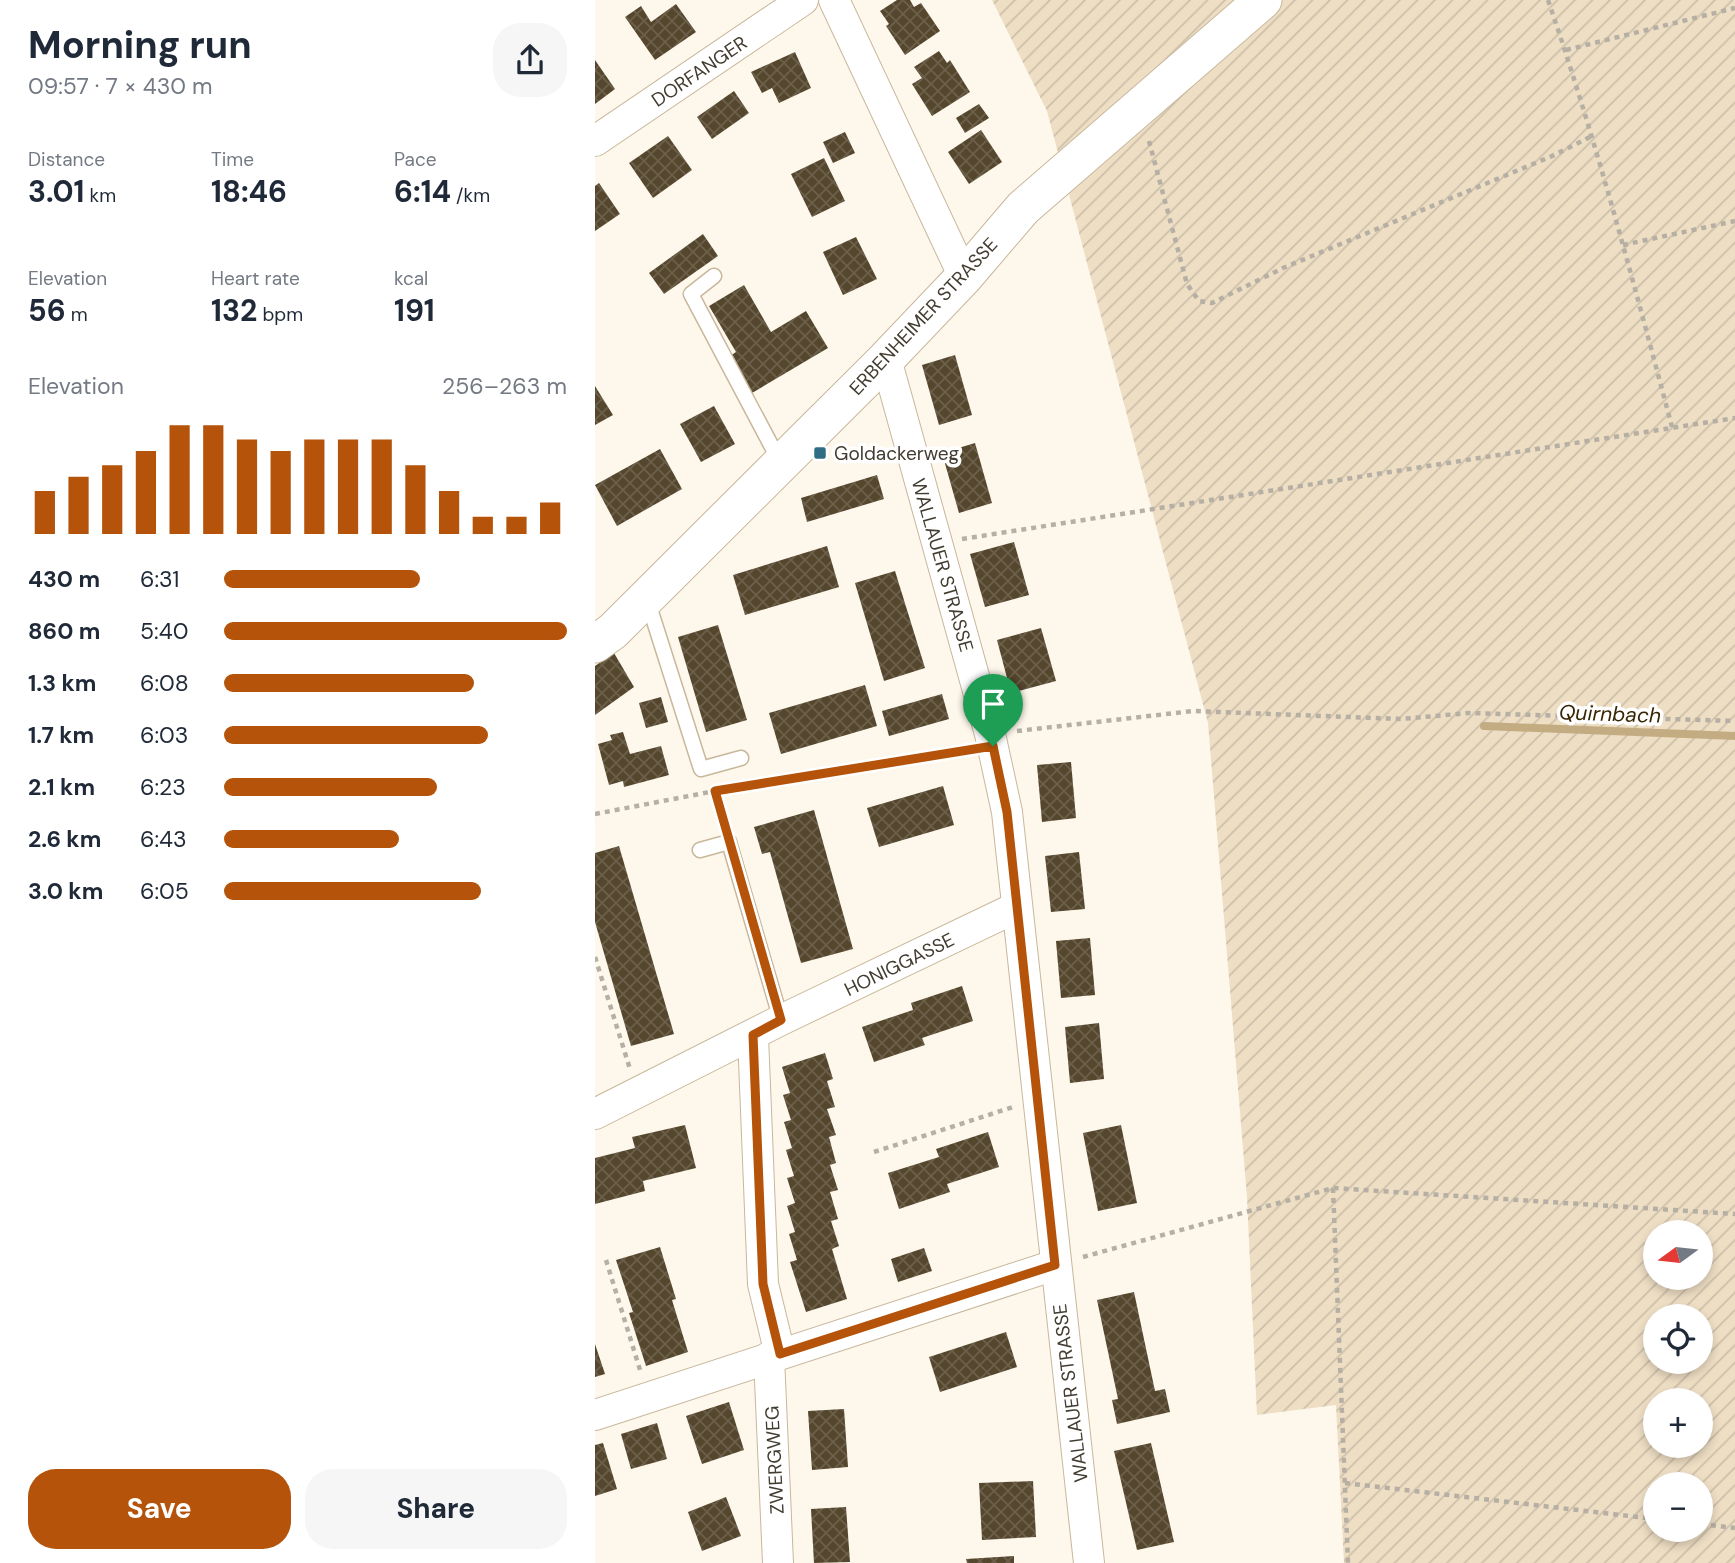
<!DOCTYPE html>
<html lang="en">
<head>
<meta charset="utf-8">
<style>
	:root { --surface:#fff; --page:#f6f6f7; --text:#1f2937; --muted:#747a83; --accent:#b45309 }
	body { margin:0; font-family:"DM Sans",sans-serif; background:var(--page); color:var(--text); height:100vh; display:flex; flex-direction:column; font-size:26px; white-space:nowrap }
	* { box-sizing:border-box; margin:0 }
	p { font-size:23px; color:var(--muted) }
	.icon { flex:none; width:38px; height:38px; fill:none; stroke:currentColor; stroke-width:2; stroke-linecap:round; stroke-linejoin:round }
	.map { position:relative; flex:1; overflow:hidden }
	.details { display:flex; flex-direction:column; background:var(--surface); width:595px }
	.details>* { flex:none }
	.needle { width:46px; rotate:255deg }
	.fabs { position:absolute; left:1048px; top:1220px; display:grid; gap:14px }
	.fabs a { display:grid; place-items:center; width:70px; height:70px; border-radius:50%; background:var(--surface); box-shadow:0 4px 10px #0003; font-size:35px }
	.pin { position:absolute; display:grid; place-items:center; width:60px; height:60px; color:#fff; margin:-72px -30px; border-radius:50% 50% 50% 0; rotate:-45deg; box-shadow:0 0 7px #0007 }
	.pin .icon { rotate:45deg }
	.round { display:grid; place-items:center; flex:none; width:74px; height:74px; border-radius:28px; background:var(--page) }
	.headline { display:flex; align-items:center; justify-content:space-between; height:119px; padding:0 28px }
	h1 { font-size:38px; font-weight:700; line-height:52px }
	.stats { display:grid; grid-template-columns:repeat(3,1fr); gap:10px; height:119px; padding:7px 28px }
	.stats div { display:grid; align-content:center }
	.stats b { font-size:30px; font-weight:700 }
	.stats small { font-size:19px; font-weight:400 }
	.stats p { font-size:19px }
	.chart { height:196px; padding:14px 28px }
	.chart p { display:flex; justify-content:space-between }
	.chart svg { width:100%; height:126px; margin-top:7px; stroke:var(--accent); stroke-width:6 }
	.cta { display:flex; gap:14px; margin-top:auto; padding:14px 28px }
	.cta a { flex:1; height:80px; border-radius:28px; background:var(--accent); color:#fff; font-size:28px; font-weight:700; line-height:80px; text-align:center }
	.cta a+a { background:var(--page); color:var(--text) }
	ul { padding:0 28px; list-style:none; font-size:23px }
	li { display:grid; grid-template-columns:112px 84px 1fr; align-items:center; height:52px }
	li i { height:18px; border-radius:9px; background:var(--accent) }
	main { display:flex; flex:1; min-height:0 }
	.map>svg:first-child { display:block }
</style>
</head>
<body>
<main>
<section class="details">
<div class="headline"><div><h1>Morning run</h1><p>09:57 · 7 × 430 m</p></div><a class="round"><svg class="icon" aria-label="share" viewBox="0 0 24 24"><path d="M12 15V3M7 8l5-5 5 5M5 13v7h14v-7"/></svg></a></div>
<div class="stats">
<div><p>Distance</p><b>3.01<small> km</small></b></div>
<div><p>Time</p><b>18:46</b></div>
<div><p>Pace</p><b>6:14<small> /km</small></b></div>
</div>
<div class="stats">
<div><p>Elevation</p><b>56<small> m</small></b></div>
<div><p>Heart rate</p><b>132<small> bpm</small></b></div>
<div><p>kcal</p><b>191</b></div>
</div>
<div class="chart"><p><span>Elevation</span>256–263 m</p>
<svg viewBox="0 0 160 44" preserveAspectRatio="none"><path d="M5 44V29M15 44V24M25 44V20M35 44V15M45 44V6M55 44V6M65 44V11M75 44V15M85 44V11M95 44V11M105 44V11M115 44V20M125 44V29M135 44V38M145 44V38M155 44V33"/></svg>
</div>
<ul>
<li><b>430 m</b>6:31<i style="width:57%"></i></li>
<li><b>860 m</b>5:40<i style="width:100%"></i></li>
<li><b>1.3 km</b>6:08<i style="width:73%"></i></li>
<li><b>1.7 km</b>6:03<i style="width:77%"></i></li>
<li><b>2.1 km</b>6:23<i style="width:62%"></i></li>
<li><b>2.6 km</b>6:43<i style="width:51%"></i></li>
<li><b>3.0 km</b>6:05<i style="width:75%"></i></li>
</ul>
<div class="cta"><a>Save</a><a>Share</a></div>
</section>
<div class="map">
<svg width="1140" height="1563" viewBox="0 0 1140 1563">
	<defs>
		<pattern id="garden-furrows" width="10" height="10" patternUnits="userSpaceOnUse" patternTransform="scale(1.75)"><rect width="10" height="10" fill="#eedec4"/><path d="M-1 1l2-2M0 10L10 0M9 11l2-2" fill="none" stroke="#cdbfa9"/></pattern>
		<pattern id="building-cross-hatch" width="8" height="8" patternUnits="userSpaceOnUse" patternTransform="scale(1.75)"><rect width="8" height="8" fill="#55472e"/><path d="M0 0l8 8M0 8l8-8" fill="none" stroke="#6c604b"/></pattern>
	</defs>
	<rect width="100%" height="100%" fill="#fef7ec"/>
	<!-- garden -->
	<path fill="url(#garden-furrows)" fill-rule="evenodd" d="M397,0h743v1563h-391l-8,-158 -79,10 -10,-218 -39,-474 -161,-612zM1060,1232h46v46h-46zM1060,1316h46v46h-46zM1060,1400h46v46h-46zM1060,1484h46v46h-46z"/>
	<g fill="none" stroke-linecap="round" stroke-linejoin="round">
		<!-- stream -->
		<path stroke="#c4ac82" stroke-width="8" d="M889,726l251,10"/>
	</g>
	<!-- building -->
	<g fill="url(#building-cross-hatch)">
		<path d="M302,0h13l4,7 7,-4 19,28 -35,24 -19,-29 3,-2 -9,-13z"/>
		<path d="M81,4l20,28 -41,28 -30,-43 16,-11 10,16z"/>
		<path d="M344,51l8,12 3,-3 20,32 -38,24 -20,-32 10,-6 -8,-11z"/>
		<path d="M200,52l16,36 -32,15 -7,-15 -10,5 -11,-21z"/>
		<path d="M0,60l20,29 -20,15z"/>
		<path d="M139,91l15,22 -37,26 -15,-22z"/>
		<path d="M384,104l10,14 -24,15 -9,-15z"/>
		<path d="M386,130l21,32 -33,22 -21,-32z"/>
		<path d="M250,132l10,21 -22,10 -10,-21z"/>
		<path d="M73,136l24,34 -39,28 -24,-35z"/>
		<path d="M229,158l21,43 -33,16 -21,-43z"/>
		<path d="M4,183l21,31 -25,17v-45z"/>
		<path d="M108,234l15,22 -54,38 -15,-21z"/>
		<path d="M261,237l21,42 -34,16 -20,-43z"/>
		<path d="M149,285l27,47 35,-21 22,37 -76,45 -22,-37 6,-4 -27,-46z"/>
		<path d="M360,355l17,60 -33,10 -17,-60z"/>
		<path d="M0,386l18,29 -18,10z"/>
		<path d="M119,406l21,38 -34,18 -21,-38z"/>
		<path d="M380,443l17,60 -33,10 -17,-60z"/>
		<path d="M65,449l22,40 -65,37 -22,-41z"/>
		<path d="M282,475l7,24 -77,23 -6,-24z"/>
		<path d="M419,542l15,53 -44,12 -15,-53z"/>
		<path d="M232,546l12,41 -94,28 -12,-40z"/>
		<path d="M300,571l30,97 -41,13 -29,-98z"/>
		<path d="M123,625l29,95 -41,12 -28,-95z"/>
		<path d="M446,628l15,53 -45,12 -14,-53z"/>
		<path d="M19,653l20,34 -39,28v-49z"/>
		<path d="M270,685l12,41 -96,28 -12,-41z"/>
		<path d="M347,694l7,25 -60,17 -7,-25z"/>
		<path d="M66,697l7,25 -22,6 -7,-25z"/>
		<path d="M28,732l7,22 31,-8 8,29 -45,12 -1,-6 -14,4 -11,-41 14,-4 -2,-5z"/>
		<path d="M476,762l5,56 -34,4 -5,-57z"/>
		<path d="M348,786l11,39 -75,22 -12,-39z"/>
		<path d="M219,810l39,139 -52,14 -31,-111 -8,2 -8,-27z"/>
		<path d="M24,846l55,188 -43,12 -36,-124v-69z"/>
		<path d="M484,852l6,57 -34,3 -6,-56z"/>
		<path d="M495,938l5,57 -34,3 -5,-57z"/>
		<path d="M367,986l11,35 -51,17 3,7 -51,17 -12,-35 51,-17 -2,-7z"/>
		<path d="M504,1023l5,56 -34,4 -5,-56z"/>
		<path d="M230,1053l8,26 -6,2 8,26 -8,2 9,26 -7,2 7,26 -6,2 8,25 -8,2 8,27 -7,2 8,25 -7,3 15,50 -41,13 -16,-50 7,-2 -8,-26 6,-2 -8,-26 8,-3 -8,-25 7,-2 -8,-26 6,-2 -8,-26 7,-2 -8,-25 7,-2 -8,-26z"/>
		<path d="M90,1125l11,43 -53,13 2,10 -50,13v-46l40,-10 -3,-11z"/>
		<path d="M526,1125l16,78 -39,8 -15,-78z"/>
		<path d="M393,1132l11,35 -52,17 3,8 -51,17 -11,-36 51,-16 -3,-8z"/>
		<path d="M65,1247l16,52 -4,1 16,52 -42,14 -17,-53 4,-1 -17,-52z"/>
		<path d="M329,1248l8,23 -34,11 -7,-23z"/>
		<path d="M539,1292l21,99 10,-2 5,23 -53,12 -5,-24 6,-1 -21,-99z"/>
		<path d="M411,1332l11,35 -77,25 -11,-35z"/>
		<path d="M0,1344l10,30 -10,3z"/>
		<path d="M134,1402l15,48 -42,14 -16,-48z"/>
		<path d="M249,1409l4,58 -36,3 -4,-59z"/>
		<path d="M62,1423l10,36 -36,10 -10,-35z"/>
		<path d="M8,1443l14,46 -22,7v-51z"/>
		<path d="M556,1443l23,99 -37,8 -23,-99z"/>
		<path d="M438,1481l3,56 -54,3 -3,-57z"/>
		<path d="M131,1497l15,39 -39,15 -14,-39z"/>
		<path d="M251,1507l4,55 -36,1 -3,-54z"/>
		<path d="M419,1556v7h-47l-1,-4z"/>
	</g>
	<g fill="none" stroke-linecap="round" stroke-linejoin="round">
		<!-- service casing -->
		<g stroke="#c8b79b" stroke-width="17">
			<g id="service">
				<path d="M119,276l-23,18 89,168"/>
				<path d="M52,599l54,170 40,-11"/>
				<path d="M105,850l29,-8 52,178"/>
			</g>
		</g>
		<!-- minor casing -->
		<g stroke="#c8b79b" stroke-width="32">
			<g id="minor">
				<path d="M239,0l130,277"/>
				<path d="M0,141l208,-141"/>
				<path d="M291,359l104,375 17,78 82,751"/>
				<path d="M158,1036l10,248 17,70"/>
				<path d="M0,1114l186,-94 236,-113"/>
				<path d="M174,1357l9,206"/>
				<path d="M0,1415l460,-150"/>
			</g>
		</g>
		<!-- tertiary casing -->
		<g stroke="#c8b79b" stroke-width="39">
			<path id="tertiary" d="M0,644l18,-13 273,-272 78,-82 59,-69 240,-208"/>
		</g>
		<!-- path -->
		<g stroke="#b6afa4" stroke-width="4.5" stroke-dasharray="5 5" stroke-linecap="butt">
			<path d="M953,0c48,140 86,284 124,427"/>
			<path d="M971,50l169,-42"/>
			<path d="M554,141l38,143 12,17 13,2 71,-35 267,-111 40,-20"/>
			<path d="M1028,245l112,-24"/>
			<path d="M367,539l773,-121"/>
			<path d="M422,731l176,-20 208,8 68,-6 266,8"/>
			<path d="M120,791l9,33"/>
			<path d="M0,814l120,-23 253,-41"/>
			<path d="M0,957l35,112"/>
			<path d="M279,1152l139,-45"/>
			<path d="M738,1188l15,375"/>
			<path d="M488,1257l250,-69 402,26"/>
			<path d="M11,1260l35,113"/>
			<path d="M750,1483l310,36"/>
			<path d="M1106,1524l34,4"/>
		</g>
		<!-- service -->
		<use href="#service" stroke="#fff" stroke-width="14"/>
		<!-- minor -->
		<use href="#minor" stroke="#fff" stroke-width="30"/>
		<!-- tertiary -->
		<use href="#tertiary" stroke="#fff" stroke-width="37"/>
	</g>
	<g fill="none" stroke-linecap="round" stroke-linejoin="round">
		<!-- route casing -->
		<g stroke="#fff" stroke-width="14">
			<path id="route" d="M398,746l14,66 48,453 -275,89 -17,-70 -10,-249 28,-15 -66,-229z"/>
		</g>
		<!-- route -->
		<use href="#route" stroke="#b45309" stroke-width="9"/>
	</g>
	<!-- markers -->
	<rect fill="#306c83" stroke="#fff" stroke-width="2.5" x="218" y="446" width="14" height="14" rx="3.5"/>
	<g text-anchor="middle" stroke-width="7" stroke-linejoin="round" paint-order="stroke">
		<!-- street labels -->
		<g font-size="19" fill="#433c31" stroke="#fff">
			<text transform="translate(104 71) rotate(-34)" y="7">DORFANGER</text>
			<text transform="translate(328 316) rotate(-47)" y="7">ERBENHEIMER STRASSE</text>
			<text transform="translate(348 565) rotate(74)" y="7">WALLAUER STRASSE</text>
			<text transform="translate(304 964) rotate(-26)" y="7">HONIGGASSE</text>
			<text transform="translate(475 1393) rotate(-97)" y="7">WALLAUER STRASSE</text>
			<text transform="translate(179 1460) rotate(-93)" y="7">ZWERGWEG</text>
		</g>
		<!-- poi labels -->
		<g font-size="19" fill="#433c31" stroke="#fff" text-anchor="start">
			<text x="239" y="460">Goldackerweg</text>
		</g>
		<!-- water labels -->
		<g font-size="21" font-style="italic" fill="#382603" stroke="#fff">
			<text transform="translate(1015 714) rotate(2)" y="7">Quirnbach</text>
		</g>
	</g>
</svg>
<div class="fabs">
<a><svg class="needle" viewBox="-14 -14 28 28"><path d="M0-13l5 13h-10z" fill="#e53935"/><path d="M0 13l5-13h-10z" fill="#747a83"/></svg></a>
<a><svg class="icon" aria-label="locate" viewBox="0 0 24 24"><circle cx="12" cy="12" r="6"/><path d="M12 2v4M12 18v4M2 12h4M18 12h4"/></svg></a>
<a>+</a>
<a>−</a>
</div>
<div class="pin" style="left:398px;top:746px;background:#1e9e55"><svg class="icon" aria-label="arrive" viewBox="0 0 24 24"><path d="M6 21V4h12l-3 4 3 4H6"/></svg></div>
</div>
</main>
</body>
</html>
